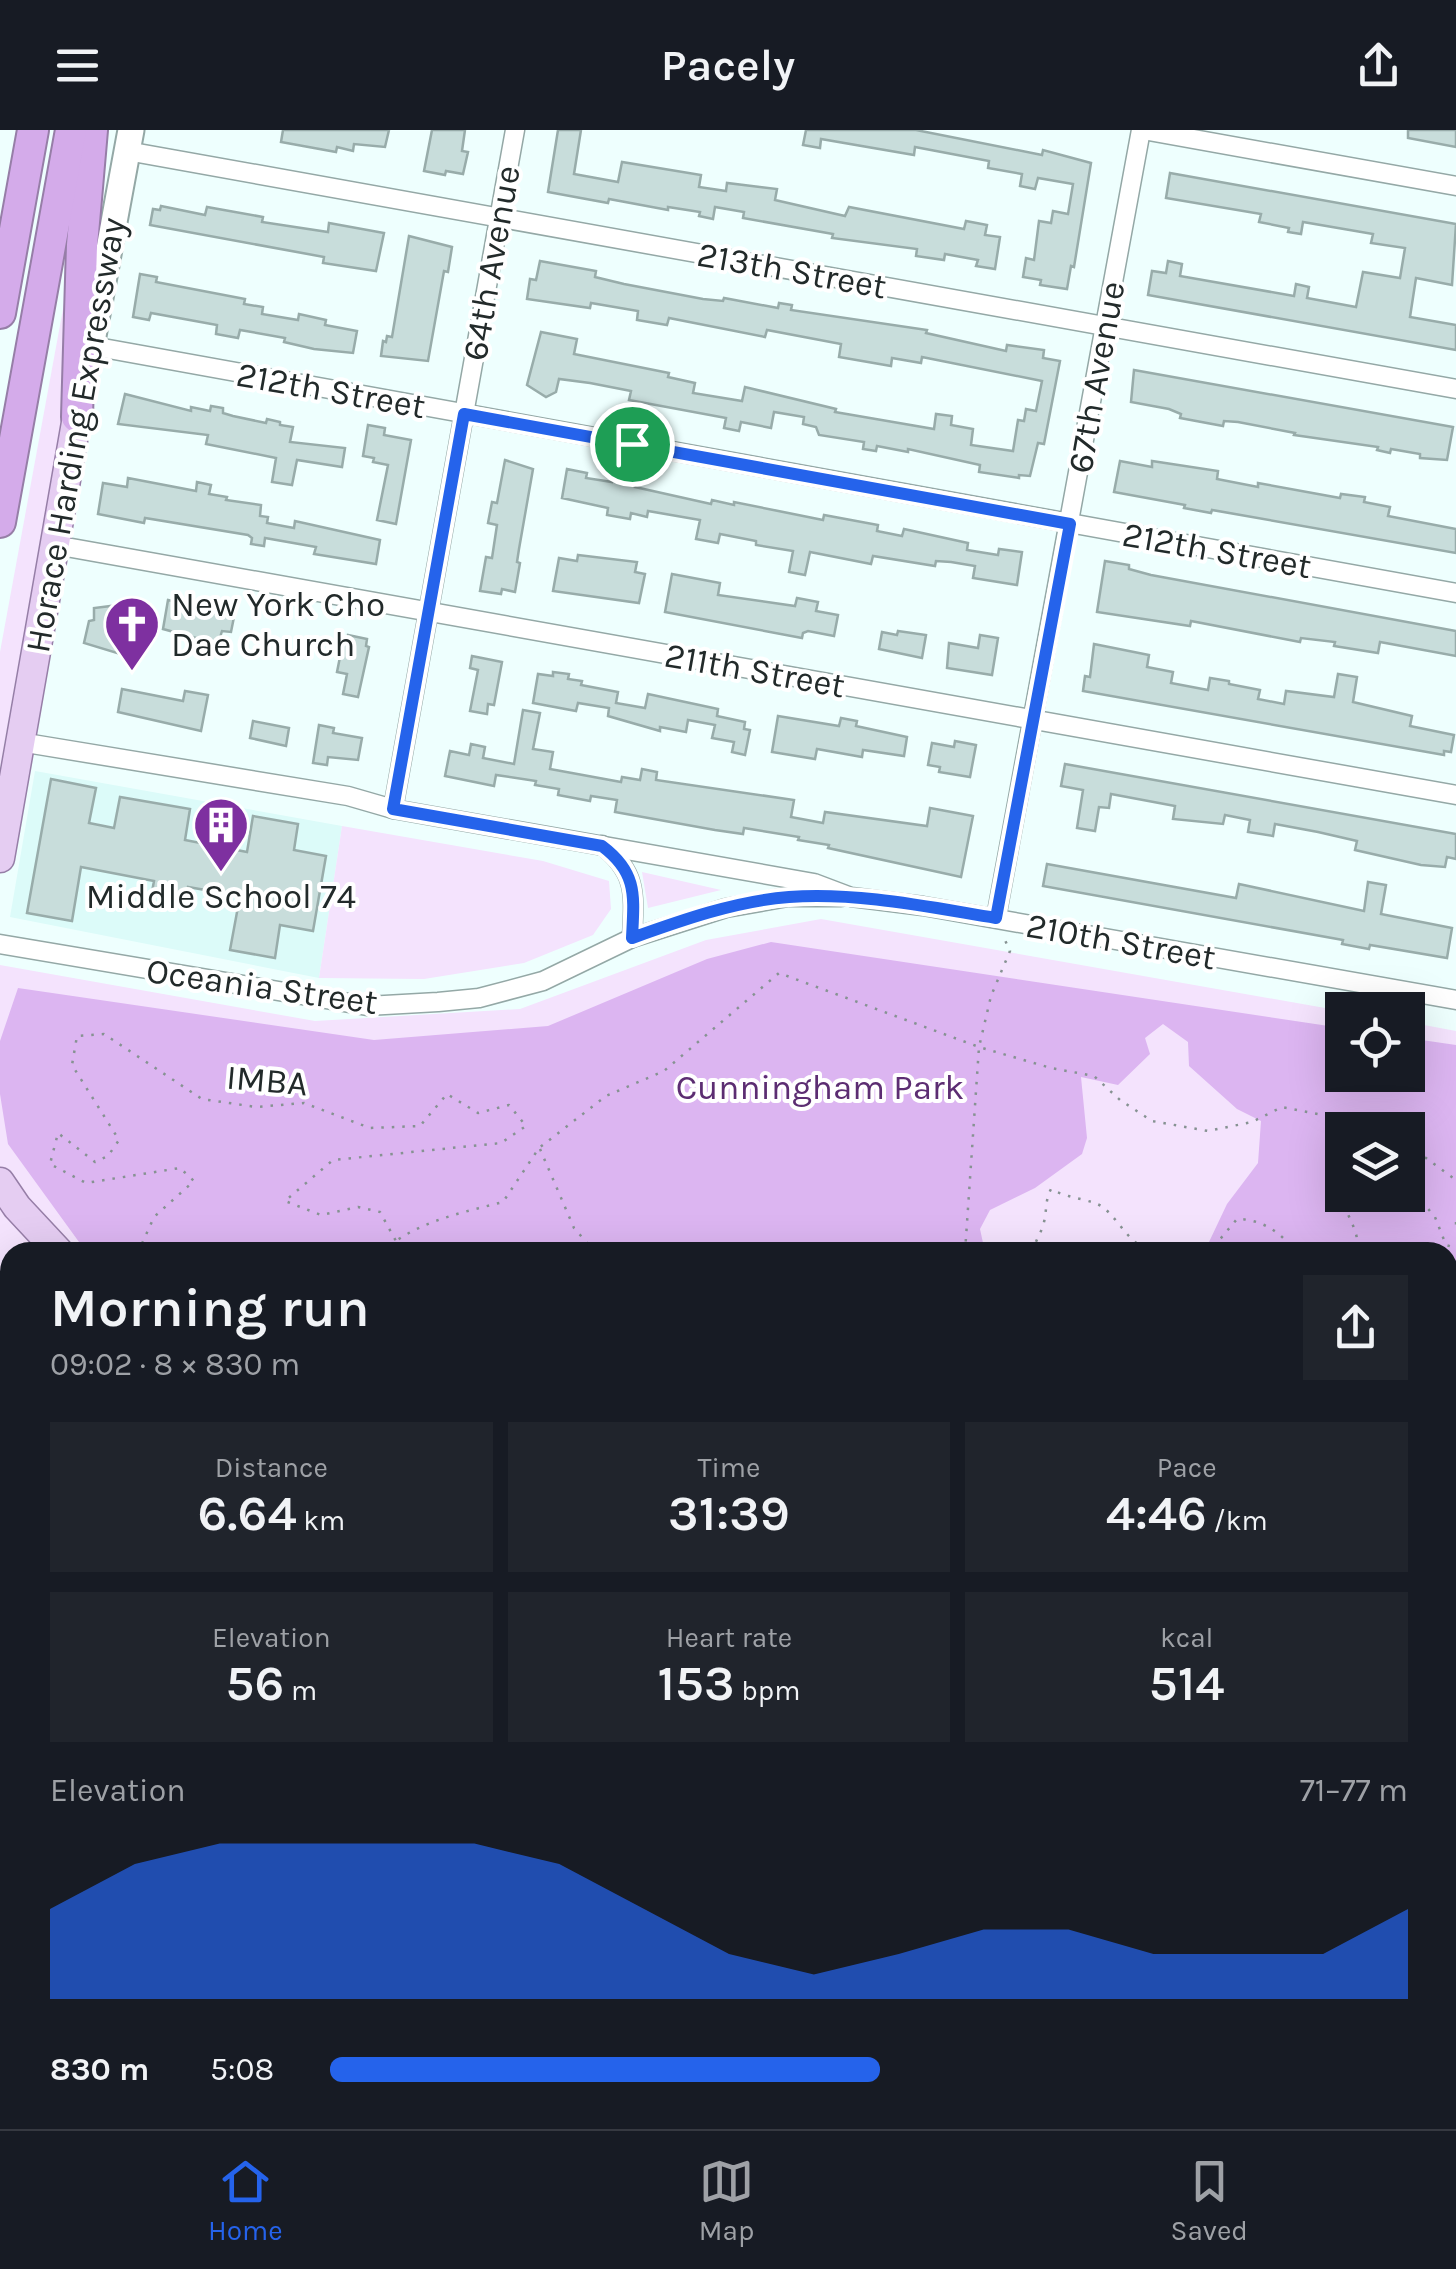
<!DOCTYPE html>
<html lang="en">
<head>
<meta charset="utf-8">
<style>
	:root { --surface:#171b24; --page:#20242c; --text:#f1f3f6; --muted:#9ea1a6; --line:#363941; --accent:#2563eb }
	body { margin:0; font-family:Karla,sans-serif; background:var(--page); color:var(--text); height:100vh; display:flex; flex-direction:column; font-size:38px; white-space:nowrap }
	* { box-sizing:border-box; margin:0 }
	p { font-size:32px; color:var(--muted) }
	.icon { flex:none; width:55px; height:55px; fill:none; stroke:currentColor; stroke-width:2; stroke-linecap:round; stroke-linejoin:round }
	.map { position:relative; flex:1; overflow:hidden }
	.side { position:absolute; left:0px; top:1112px; width:1458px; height:888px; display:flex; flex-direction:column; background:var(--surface); border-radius:30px 30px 0 0; box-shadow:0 10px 40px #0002 }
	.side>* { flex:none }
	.controls { position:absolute; left:1325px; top:862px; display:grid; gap:20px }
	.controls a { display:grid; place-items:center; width:100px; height:100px; border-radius:0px; background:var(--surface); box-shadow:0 10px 40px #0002; font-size:50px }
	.pin { position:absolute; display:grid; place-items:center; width:85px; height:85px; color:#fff; margin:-42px; border:5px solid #fff; border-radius:50%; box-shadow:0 2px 10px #0007 }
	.round { display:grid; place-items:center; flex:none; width:105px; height:105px; border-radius:0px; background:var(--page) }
	.headline { display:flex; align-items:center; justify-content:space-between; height:170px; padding:0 50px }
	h1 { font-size:55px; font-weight:600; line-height:75px }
	.figures { display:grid; grid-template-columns:repeat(3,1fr); gap:15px; height:170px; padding:10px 50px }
	.figures div { display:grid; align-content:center; border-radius:0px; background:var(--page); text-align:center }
	.figures b { font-size:50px; font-weight:600 }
	.figures small { font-size:28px; font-weight:400 }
	.figures p { font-size:28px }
	.chart { height:280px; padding:20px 50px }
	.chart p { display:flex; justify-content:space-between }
	.chart svg { width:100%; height:180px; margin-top:10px; fill:var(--accent); opacity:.7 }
	ul { padding:0 50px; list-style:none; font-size:32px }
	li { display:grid; grid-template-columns:160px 120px 1fr; align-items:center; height:75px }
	li i { height:25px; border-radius:12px; background:var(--accent) }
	header { display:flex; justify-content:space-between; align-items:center; height:130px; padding:0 50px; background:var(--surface); font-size:45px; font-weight:600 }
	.menu { display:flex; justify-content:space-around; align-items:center; height:140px; border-top:2px solid var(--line); background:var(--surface); font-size:28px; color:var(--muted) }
	.menu a { display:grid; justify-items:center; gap:5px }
	.menu .on { color:var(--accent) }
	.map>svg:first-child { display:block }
</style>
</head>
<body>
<header><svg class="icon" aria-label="menu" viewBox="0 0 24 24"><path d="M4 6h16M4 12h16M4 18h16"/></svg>Pacely<svg class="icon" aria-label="share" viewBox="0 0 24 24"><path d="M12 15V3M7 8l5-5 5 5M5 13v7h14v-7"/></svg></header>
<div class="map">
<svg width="1456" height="1999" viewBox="0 0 1456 1999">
	<rect width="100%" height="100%" fill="#eefffe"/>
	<!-- built -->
	<path fill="#dcfbf9" d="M35,641l307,55 -23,152 -309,-61z"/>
	<!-- green -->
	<g fill="#f4e3fd" fill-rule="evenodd">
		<path d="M74,119l-7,141 -67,378v-116z"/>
		<path d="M342,696l201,35 66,20 2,28 -18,26 -69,28 -100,16 -105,-1z"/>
		<path d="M642,742l79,18 -73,18z"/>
		<path d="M821,789l521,92v64h66v-53l48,9v1098h-1456v-1164l315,56 205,-12 186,-69zM1342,1000h66v65h-66zM10,1122h1438v868h-1438z"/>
	</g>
	<!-- forest -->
	<g fill="#dcb5f1" fill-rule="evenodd">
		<path d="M771,812l571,86v47h66v-37l48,7v388l-8,13v-194h-223l-16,-10 18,-38 31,-41 3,-42 -24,-12 -48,-43 -1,-24 -25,-18 -18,14 5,16 -32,31 -37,-8 6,61 -5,16 -47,34 -45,22 -10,19 5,23h-895l-11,-10 -71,-98 -8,-50v-53l18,-53 356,52 174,-14 159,-67zM1408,1000v65h-66v-65z"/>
		<path d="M0,1200l10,9v151l-10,-7z"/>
		<path d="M10,1512v144l-10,3v-141z"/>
		<path d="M1448,1584l8,15v338l-8,-1z"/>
		<path d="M336,1990h642l34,9h-679z"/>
	</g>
	<!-- building -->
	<g fill="#c8dddb" stroke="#98acaa" stroke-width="2.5">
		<path d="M283,0h106l-4,17 -31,-3 -1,7 -16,-4 -1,5 -55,-10z"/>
		<path d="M432,0h33l-3,21 6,1 -5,22 -17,-3 -1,4 -21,-4z"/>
		<path d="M558,0h23l-7,44 44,8 4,-20 79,13 -2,12 27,4 1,-8 50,6 -2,11 70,16 4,-9 115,22 2,-8 21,4 -2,10 15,2 -5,32 -19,-3 2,-6 -33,-6 -1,6 -28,-4 1,-7 -85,-11 1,-4 -90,-16 1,-6 -29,-5 -2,12 -14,-3 1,-4 -32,-5v3l-59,-11 -1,4 -60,-11z"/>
		<path d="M806,0h110l126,25 1,-5 48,13 -17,104 -3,-1 -4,23 -27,-4 1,-5 -18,-3 3,-19 8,2 5,-39 12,2 2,-12 15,3 5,-30 -35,-6 -3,11 -15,-3 2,-12 -34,-6 1,-7 -74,-14 -1,8 -93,-16 -1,9 -17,-3z"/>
		<path d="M1408,0h48v17l-48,-9z"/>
		<path d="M1170,43l286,51 -4,61 -36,-7 -6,39 46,8v25l-308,-55 4,-24 14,2 2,-12 14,3 -2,12 114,20 2,-12 13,3 -2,11 49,9 7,-35 37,6 5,-30 -34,-5 2,-9 -70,-12 -2,12 -13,-2 1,-4 -30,-6 2,-8 -95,-16z"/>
		<path d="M161,76l44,9 2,-8 56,10 -1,5 66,10 1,-9 55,10 -8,38 -53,-8 1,-6 -174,-32 3,-16 7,1z"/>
		<path d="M409,106l43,11 -4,25 -4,-1 -16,90 -47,-5 2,-15 3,1 1,-6 5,1z"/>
		<path d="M540,131l56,10 -1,6 29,7 79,15 20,2 1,-3 54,10 1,-5 13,2 -1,5 136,20 -1,3 80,18 1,-6 37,5 -1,8 17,3 -16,83 -6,-1 -8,33 -11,-1v3l-40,-6 1,-7 -72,-16v3l-31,-6 -1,5 -13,-2 1,-7 -45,-7 -3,-8 -13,-3 1,-7 -30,-5 -3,16 -30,-6 -2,9 -15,-3 2,-10 -97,-18 2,-9 -41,-8 -31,-4 -3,13 -10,5 -19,-12 14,-53 36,7 -3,15 95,19 -1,4 27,6 -2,10 49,8 3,-14 91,22 -1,3 99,17 2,-15 16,2 -1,9 22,4 -2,16 42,6 5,-31 6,1 2,-12 10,2 6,-30 -120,-24 -1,6 -29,-5 -1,8 -52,-9 2,-13 -74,-14 -2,7 -96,-19 -2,7 -30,-5 1,-9 -47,-8 -1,5 -63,-9 3,-20 6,1z"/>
		<path d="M140,144l17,3 -1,5 89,17 -1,5 19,3 -1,7 36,6 1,-6 27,6 -1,5 32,6 -4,22 -39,-4 -30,-7 1,-4 -45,-8 -2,8 -22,-4 1,-9 -66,-12 -2,7 -16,-3z"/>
		<path d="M1134,240l319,57 -6,33 -27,-2v-4l-29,-5 -1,4 -13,-3 1,-3 -84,-12 1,-2 -57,-11 -14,-1 -1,5 -43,-8 1,-4 -12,-5 -38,-7z"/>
		<path d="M125,264l66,17v-4l19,4 1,-5 12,2v5l10,3 33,7 1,-4 13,3v3l13,2 -3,15 55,6 -3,19 -45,-7 -5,25 -20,-3 4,-24 -70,-14 2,-9 -90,-11z"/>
		<path d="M368,295l17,3 -1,7 27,5 -15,84 -19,-4 11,-55 -15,-3 1,-4 -11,-2z"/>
		<path d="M505,330l28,9 -14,80 -2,13 3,1 -5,29 -13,-3 -1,5 -21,-3 6,-34 6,1 5,-33 -9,-2 4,-21 5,1z"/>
		<path d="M1120,331l32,6v-6l66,10 -1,8 41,8v-4l82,15 1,-4 24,3 -1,5 26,5 -2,9 68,13v24l-244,-43 -1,3 -27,-5 1,-3 -71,-13z"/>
		<path d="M567,339l20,4 -1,5 26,4 1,-5 23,5 -1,5 76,17 1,-4 22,5v-3l89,18 1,-5 54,10 -1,6 25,5 2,-7 64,14 -1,7 31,5 1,-6 23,3 -5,33 -44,-7 2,-12 -24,-4 -15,-1 -1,5 -62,-10 -2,8 -61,-12 -5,23 -16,-3 4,-21 -37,-6v-4l-36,-7 -2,9 -22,-4 4,-19 -52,-9 -1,6 -16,-4 -1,6 -23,-4 1,-7 -46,-10z"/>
		<path d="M128,348l68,13 1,-9 14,3 -2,9 18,3 -1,3 35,5 -1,11 8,1 -1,6 27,5 1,-7 85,19 -4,24 -62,-10 2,-7 -51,-9 -1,8 -13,-2 1,-6 -4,-3 -103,-17 -1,5 -46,-9 5,-31 24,4z"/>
		<path d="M578,425l59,7 -2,10 10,2 -6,29 -86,-12 6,-33 18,3z"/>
		<path d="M1105,431l24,4v4l22,6 305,56v25l-76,-14 -2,11 -44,-7 1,-4 -34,-4 -1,4 -109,-21 -1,5 -93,-14z"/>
		<path d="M672,444l48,9 -2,12 77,11 2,-8 21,4 -2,9 22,4 -4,21 -26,-5 -5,2 -1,5 -137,-26z"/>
		<path d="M168,470l23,5 1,4 42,8 -3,15 -9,-1 -4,13 -55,-15z"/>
		<path d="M111,476l1,14 39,5 -11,35 -56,-17 5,-22 5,-1v-12z"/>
		<path d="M898,501l28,4 -4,23 -43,-9 3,-17 15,3z"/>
		<path d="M348,505l19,4 -1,7 3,1 -11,50 -15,-3 4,-20 -10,-2 6,-30 4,1z"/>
		<path d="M980,505l18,3 -6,37 -45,-7 2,-25 29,5z"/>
		<path d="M1094,514l55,11 -2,12 26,5 -2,11 37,7 2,-12 19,3v3l31,6 -2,9 26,5 2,-13 48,6 4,-23 19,3 -4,25 59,14 -2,10 44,9 -3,17 -7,-1v4l-361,-64 2,-15 5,1z"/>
		<path d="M472,526l30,6 -8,43 -6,-1 -1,10 -17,-3 8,-41 -8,-2z"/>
		<path d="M553,542l16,2 -1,5 14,2 -1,4 37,7 -2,11 29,5 3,-14 70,15 -1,7 28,6 -1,7 6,1 -5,25 -13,-3 2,-10 -22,-4 3,-13 -27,-5 -2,12 -26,-5v4l-52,-15 1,-8 -31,-5 -2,8 -43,-8 5,-29 15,2z"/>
		<path d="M122,559l61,12 2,-10 23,4 -7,36 -83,-19z"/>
		<path d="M523,580l17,3 -7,36 20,3 -3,17 71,13 1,-5 18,3 2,-11 15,3 -1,8 138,20 -3,17 32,6 2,-11 102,14 3,-18 43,8 -12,61 -133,-29 1,-3 -31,-5 1,-3 -55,-9 -1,6 -28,-4 -100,-18 2,-12 -26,-4 -1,5 -32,-6 1,-6 -24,-4 1,-4 -40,-6 -2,11 -49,-10 5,-25 19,4 2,-11 14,3 -2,11 31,6z"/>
		<path d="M778,586l61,10 2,-8 16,3 -1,5 51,11 -3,19 -41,-6 -1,7 -45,-8 -2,10 -43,-7z"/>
		<path d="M253,591l36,7 -3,18 -36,-8z"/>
		<path d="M319,595l15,3 -1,5 29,5 -4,22 -30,-3 -1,8 -14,-2z"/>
		<path d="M955,611l21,4 -6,32 -31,-5 1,-5 -12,-2 4,-22 22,4z"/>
		<path d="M1065,634l391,70v25l-9,-2 -2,10 -24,-2 -66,-15 2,-9 -39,-9 -43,-8 -2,12 -25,-4 2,-12 -25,-5 -2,9 -50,-5 2,-13 -64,-12 -2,14 -10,-1 -4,24 -18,-3 6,-38 -22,-4z"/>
		<path d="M51,649l45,9 -7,35 25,5 6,-31 70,12 -5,31 62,12 6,-36 45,8 -4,26 32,6 -13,75 -33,-6 -5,33 -45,-8 10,-54 -52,-9 -2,11 -34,-6 2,-11 -73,-14 -9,54 -45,-8z"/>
		<path d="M1047,734l189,34 3,-14 125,27 4,-29 18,3 -5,29 71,14 -5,30 -77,-13 -1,4 -27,-5 1,-4 -300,-54z"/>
	</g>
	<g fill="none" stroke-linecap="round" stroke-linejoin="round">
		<!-- street casing -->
		<g stroke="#94a8a6" stroke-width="21">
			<g id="street">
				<path d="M1143,0l313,56"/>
				<path d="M127,21l1329,238"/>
				<path d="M92,216l1364,247"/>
				<path d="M55,415l1401,250"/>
				<path d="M20,612l328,54 45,13 421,74 37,14 72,9 533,94"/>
				<path d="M393,679l122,-679"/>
				<path d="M602,715c36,28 32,51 30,93"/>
				<path d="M996,788l145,-788"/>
				<path d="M0,814l367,62 71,-4 41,-4 64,-17 89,-43 94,-30 62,-11h53"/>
			</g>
		</g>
		<!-- secondary casing -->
		<g stroke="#94a8a6" stroke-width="29">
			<path id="secondary" d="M88,233l43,-233"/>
		</g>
		<!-- primary casing -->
		<g stroke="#967ea7" stroke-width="31">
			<g id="primary">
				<path d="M0,728l77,-441"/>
				<path d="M0,1052l17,25 42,45"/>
				<path d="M311,1999l3,-9"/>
			</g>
		</g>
		<!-- highway casing -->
		<g stroke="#967ea7" stroke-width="34">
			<g id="highway">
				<path d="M0,183l33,-183"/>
				<path d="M77,287l5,-172 10,-115"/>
				<path d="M0,392l71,-392"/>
				<path d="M0,1166l10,4"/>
				<path d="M0,1378l10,6"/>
				<path d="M0,1692l10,-3"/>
				<path d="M0,1727l10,2"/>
				<path d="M0,1770l10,1"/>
				<path d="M0,1912l10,-2"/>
				<path d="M1448,1961l8,1"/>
				<path d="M1448,1987l8,2"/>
				<path d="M1178,1990l28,9"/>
				<path d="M1226,1990l51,9"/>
				<path d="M88,1999l5,-9"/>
				<path d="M272,1999l4,-9"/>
			</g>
		</g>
		<!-- path -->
		<g stroke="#869292" stroke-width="2.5" stroke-dasharray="2.5 8" stroke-linecap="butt">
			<path d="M1408,1015l48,35"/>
			<path d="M540,1019l34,79 21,24"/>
			<path d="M1408,1055l27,32 11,28 10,3"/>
			<path d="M1343,1065c1,22 19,35 13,57"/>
			<path d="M1456,1092v4"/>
			<path d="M144,1122l-4,-4 14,-31 40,-36 -14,-13 -94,15 -36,-19 8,-31 37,29 13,-6 11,-16 -47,-75 5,-29 27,-2 98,65 54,8 48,-4 66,25 50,-2 27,-32 31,19 31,-8 17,21 -25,17 -168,17 -48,41 36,14 37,-8 22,5 22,40"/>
			<path d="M382,1122c33,-30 78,-39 121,-50l36,-54 67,-52 58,-25 115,-98 200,74 72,21 43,8 26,24 32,21 56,10 44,-9 30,-15 82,16 7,7"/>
			<path d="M965,1122l14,-205 12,-51 19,-45 -6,-13"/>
			<path d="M1034,1122c0,-12 8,-19 10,-30 3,-12 1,-22 7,-33 17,10 42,10 53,19 16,14 22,30 40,40l23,-5 44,7 26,-31c18,0 36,8 48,21l1,12"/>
			<path d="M1448,1260l8,-4"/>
			<path d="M1448,1723l8,-5"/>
			<path d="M1448,1842l8,5"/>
			<path d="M1448,1888l8,9"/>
			<path d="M1448,1921l8,2"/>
			<path d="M411,1990l3,9"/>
			<path d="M551,1990l29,5 3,-5"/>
			<path d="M788,1990h2"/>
			<path d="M878,1990l18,9"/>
			<path d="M502,1999l6,-9"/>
			<path d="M700,1999l22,-9"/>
			<path d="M975,1999l2,-9"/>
		</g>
		<!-- street -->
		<use href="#street" stroke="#fff" stroke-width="18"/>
		<!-- secondary -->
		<use href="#secondary" stroke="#fff" stroke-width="25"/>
		<!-- primary -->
		<use href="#primary" stroke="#e5cdf2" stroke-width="28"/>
		<!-- highway -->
		<use href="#highway" stroke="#d4abea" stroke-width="30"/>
	</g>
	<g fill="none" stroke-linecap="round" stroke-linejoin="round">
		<!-- route casing -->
		<g stroke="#fff" stroke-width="20">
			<path id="route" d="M464,284l606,110 -74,394c-68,-11 -138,-26 -207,-21 -53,4 -107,23 -157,41 2,-42 6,-65 -30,-92l-209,-37z"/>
		</g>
		<!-- route -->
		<use href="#route" stroke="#2563eb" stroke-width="12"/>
	</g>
	<!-- icons -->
	<defs>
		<g id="church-pin" transform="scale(2.875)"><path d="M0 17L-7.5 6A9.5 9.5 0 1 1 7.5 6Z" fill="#7e30a0" stroke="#fff"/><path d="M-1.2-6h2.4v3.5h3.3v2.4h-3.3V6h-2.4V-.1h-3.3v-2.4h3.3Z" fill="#fff"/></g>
		<g id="building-pin" transform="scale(2.875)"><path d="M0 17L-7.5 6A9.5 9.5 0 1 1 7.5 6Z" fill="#7e30a0" stroke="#fff"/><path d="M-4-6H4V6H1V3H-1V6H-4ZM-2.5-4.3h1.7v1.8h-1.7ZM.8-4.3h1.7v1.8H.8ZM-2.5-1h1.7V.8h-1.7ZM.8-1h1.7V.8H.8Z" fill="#fff"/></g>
	</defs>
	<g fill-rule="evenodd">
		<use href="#church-pin" x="132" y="494"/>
		<use href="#building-pin" x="221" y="695"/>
	</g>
	<g text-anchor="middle" stroke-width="8" stroke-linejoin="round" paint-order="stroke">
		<!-- street labels -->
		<g font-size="35" fill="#222a2a" stroke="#fff">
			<text transform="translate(491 133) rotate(-80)" y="12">64th Avenue</text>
			<text transform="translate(792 140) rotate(10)" y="12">213th Street</text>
			<text transform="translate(1096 247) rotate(-80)" y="12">67th Avenue</text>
			<text transform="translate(331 260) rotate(10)" y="12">212th Street</text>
			<text transform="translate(75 305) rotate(-80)" y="12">Horace Harding Expressway</text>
			<text transform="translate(1217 420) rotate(10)" y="12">212th Street</text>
			<text transform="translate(755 540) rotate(10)" y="12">211th Street</text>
			<text transform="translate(1121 811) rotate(10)" y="12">210th Street</text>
			<text transform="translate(262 856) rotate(8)" y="12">Oceania Street</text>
			<text transform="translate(267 950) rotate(5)" y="12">IMBA</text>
		</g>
		<!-- poi labels -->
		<g font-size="35" fill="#222a2a" stroke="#fff" text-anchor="start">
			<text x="171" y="486">New York Cho<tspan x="171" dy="40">Dae Church</tspan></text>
			<text x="221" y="778" text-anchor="middle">Middle School 74</text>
		</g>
		<!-- park labels -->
		<g font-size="35" fill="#5c2d72" stroke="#fff">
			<text x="820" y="969">Cunningham Park</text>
		</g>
	</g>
</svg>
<div class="controls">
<a><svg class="icon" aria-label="locate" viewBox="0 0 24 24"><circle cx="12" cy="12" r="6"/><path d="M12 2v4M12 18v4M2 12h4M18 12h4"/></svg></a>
<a><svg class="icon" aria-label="layers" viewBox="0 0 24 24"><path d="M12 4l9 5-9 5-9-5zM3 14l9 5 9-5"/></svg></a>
</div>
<div class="pin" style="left:632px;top:314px;background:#1e9e55"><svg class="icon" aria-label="arrive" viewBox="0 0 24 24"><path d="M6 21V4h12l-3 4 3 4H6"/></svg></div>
<section class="side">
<div class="headline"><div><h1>Morning run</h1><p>09:02 · 8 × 830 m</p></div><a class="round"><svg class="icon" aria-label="share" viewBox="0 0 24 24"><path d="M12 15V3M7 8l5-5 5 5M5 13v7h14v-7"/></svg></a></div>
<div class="figures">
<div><p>Distance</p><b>6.64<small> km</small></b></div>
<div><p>Time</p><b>31:39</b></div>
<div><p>Pace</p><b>4:46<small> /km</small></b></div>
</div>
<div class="figures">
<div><p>Elevation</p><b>56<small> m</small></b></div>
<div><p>Heart rate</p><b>153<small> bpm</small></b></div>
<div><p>kcal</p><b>514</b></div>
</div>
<div class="chart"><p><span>Elevation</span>71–77 m</p>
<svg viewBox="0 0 160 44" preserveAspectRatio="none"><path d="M0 44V22L10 11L20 6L30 6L40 6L50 6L60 11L70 22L80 33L90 38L100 33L110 27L120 27L130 33L140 33L150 33L160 22V44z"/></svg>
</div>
<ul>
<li><b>830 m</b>5:08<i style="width:51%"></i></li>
</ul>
</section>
</div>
<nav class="menu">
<a class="on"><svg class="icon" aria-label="home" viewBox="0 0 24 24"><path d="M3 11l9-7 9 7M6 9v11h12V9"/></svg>Home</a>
<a><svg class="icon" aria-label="map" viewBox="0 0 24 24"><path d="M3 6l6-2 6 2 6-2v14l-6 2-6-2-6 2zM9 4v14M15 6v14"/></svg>Map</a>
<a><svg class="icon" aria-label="saved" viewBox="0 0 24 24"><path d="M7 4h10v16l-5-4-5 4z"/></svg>Saved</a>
</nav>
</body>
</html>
